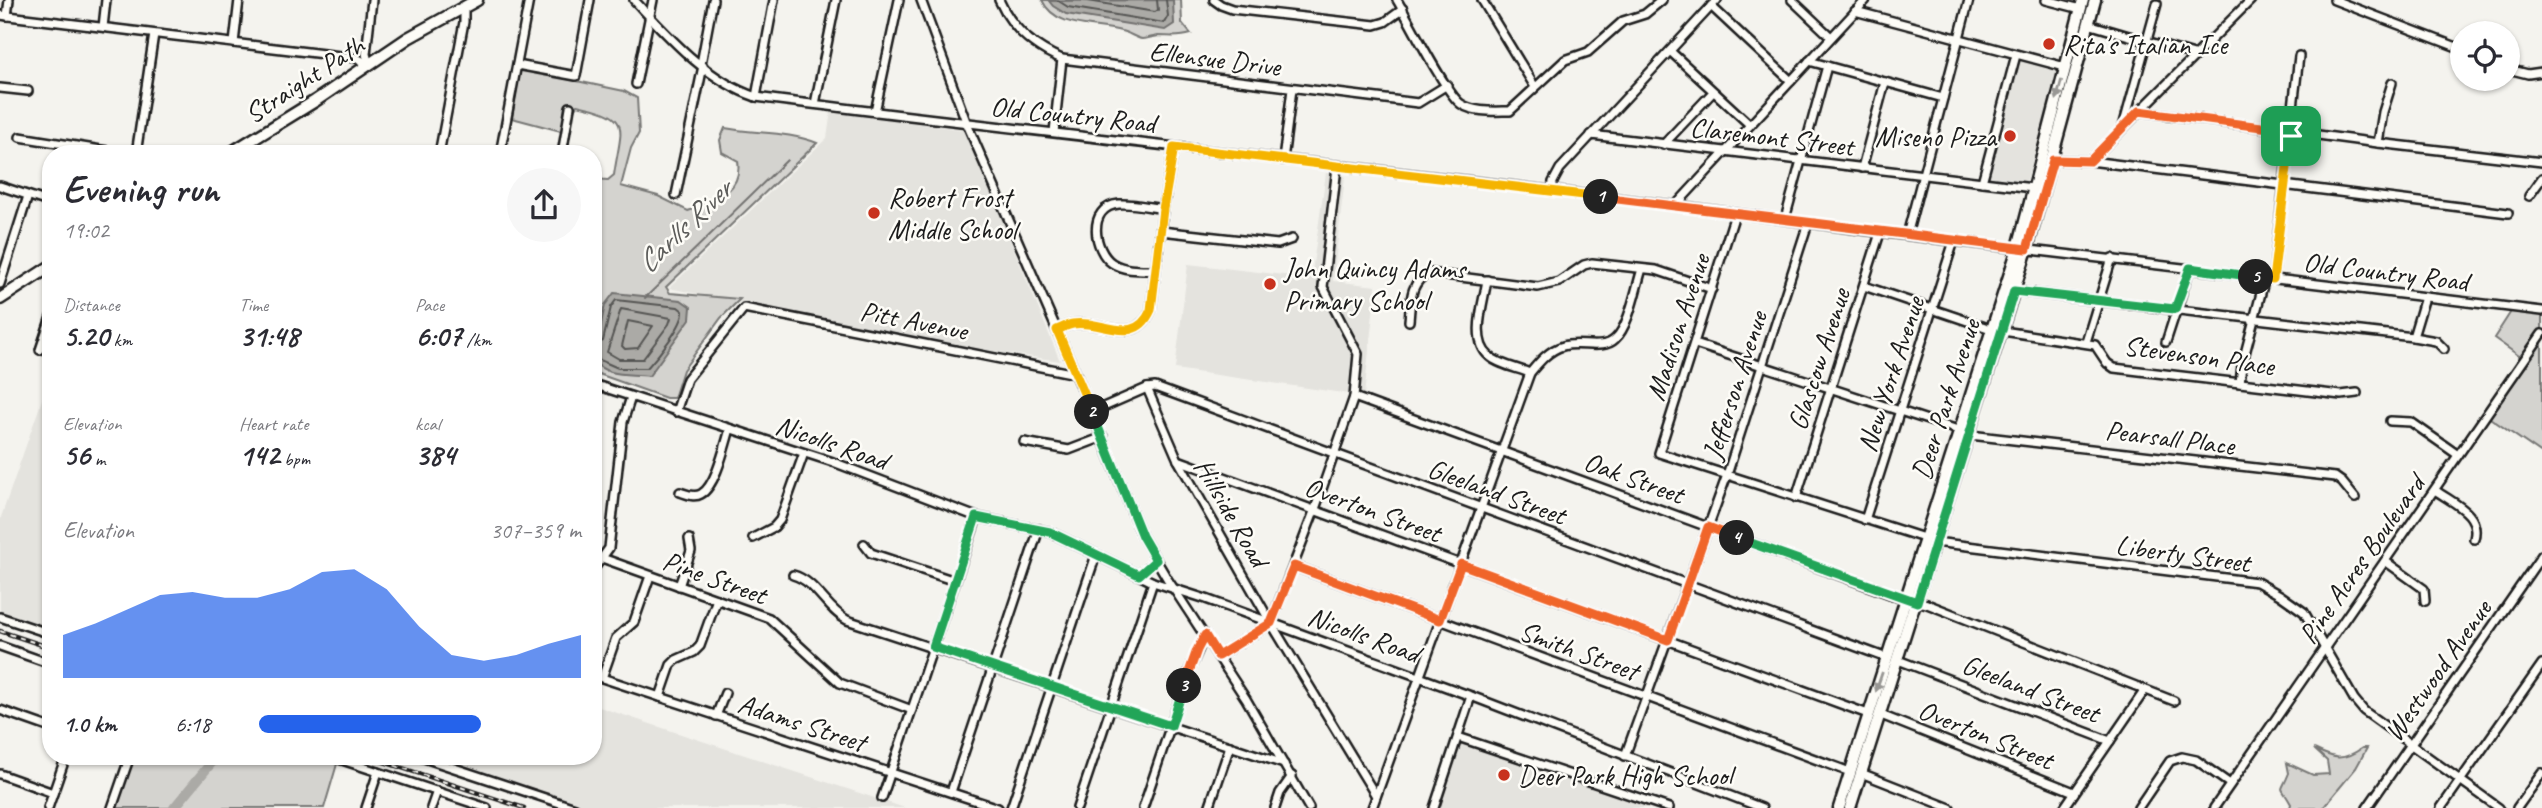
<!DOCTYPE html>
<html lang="en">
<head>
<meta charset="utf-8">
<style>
	:root { --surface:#fff; --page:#f7f7f7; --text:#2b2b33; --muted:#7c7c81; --accent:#2563eb }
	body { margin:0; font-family:Caveat,sans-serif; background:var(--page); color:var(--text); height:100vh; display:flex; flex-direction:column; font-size:26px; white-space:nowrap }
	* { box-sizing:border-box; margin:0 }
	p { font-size:23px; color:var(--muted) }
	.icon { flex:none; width:38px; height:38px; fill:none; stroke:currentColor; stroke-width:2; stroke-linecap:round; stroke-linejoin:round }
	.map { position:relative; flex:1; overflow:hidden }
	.sheet { position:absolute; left:42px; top:145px; width:560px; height:620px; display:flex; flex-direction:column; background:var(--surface); border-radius:28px; box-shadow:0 2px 5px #0004 }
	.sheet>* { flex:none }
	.controls { position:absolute; left:2450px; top:21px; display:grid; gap:14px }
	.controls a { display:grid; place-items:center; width:70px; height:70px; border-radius:50%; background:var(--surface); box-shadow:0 2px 5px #0004; font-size:35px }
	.pin { position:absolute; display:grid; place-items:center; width:60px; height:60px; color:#fff; margin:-30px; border-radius:14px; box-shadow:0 4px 10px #0006 }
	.km { position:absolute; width:35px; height:35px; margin:-18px; border-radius:50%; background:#222; color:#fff; font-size:19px; line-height:35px; text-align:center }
	.round { display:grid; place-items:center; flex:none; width:74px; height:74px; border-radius:37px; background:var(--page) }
	.summary { display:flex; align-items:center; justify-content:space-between; height:119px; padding:0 21px }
	h1 { font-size:38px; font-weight:800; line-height:52px }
	.stats { display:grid; grid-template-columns:repeat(3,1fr); gap:10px; height:119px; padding:7px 21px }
	.stats div { display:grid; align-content:center }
	.stats b { font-size:30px; font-weight:800 }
	.stats small { font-size:19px; font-weight:400 }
	.stats p { font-size:19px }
	.chart { height:196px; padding:14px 21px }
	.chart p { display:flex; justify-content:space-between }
	.chart svg { width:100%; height:126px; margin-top:7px; fill:var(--accent); opacity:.7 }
	ul { padding:0 21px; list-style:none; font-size:23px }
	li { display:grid; grid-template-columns:112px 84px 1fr; align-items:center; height:52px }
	li i { height:18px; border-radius:9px; background:var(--accent) }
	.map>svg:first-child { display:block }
</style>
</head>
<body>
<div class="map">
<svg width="2542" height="808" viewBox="0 0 2542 808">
	<rect width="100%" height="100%" fill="#f4f3ee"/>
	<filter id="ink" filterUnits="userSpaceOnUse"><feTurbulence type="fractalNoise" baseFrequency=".0143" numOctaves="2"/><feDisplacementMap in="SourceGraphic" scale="14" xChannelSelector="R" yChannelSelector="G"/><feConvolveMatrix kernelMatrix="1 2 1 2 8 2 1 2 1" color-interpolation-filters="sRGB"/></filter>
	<g filter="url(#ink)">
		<!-- built -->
		<g fill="#e4e3de">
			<path d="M2019,59l39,11 -32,114 -38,-5z"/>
			<path d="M831,111l134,19 95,231 -111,-16 -280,-57 158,-150z"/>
			<path d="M1326,173l19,3 -12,105 43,5 -12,110 -189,-27 13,-105 123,14z"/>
			<path d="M51,374v255l-51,-18v-91z"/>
			<path d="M593,705l312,103h-314l-156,-52h158z"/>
			<path d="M1460,743l197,65h-218z"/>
		</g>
		<!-- green -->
		<g fill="#d4d3cf" stroke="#787876" stroke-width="2">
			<path d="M1042,0h139l1,23 9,11c-12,4 -21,2 -33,2 -5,1 -12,3 -16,3 -7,-1 -14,-7 -21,-8 -26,-7 -66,-2 -79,-31z"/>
			<path d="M520,69l104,22 13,7 2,35 -8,15 -10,38 37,10 30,15c24,-10 55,-18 50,-50l-16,-9 -2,-12 5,-12c29,6 64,3 92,15l-151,144 4,6 70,6 -19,19 -38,52 -9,28h-8l-73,-26v-193l15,1 6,-5c7,-49 20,-58 -37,-70l-16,26 -49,-13z"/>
			<path d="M2512,310l30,4v140l-55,-38 39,-55 -32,-23z"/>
			<path d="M2362,748h5l-11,20 -33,40h-33l1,-4c-12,-22 -11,-8 -2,-31l-2,-10 26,12 16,-1 -2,-13 -13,-12c21,10 28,13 48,-1z"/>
			<path d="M133,756h180l24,8 -13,44h-208z"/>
		</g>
		<!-- water -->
		<g fill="#abaaa6" stroke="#72716f" stroke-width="2">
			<path d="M1173,0l1,24 -9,6 -99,-16 -13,-8 -4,-5z"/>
			<path d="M614,293l67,7 10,7 -1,12 -41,57c-21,-3 -40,2 -56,-15l12,-56z"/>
		</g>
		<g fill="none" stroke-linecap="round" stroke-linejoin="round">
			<!-- shore -->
			<g stroke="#555553" stroke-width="2">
				<path d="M1057,0l11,7 96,16 4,-7 -2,-16"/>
				<path d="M1082,0l73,12 3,-2 -1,-10"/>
				<path d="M621,309l50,9 -2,6 -26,35h-24l-12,-7z"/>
				<path d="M628,321l25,5 -15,22 -13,1 -3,-3z"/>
				<path d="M593,345l10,-4 8,-34 5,-7 62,7 5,4c1,14 -26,46 -36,57h-29l-25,-11"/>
			</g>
			<!-- stream -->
			<path stroke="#72716f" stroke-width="2" d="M645,298l142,-138"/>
			<!-- river -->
			<path stroke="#abaaa6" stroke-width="10" d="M174,808l43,-52"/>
			<!-- minor casing -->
			<g stroke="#1c1c1c" stroke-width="12">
				<g id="minor">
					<path d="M634,0c34,36 73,81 122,97 305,39 610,70 916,108 68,8 137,19 206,27 221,26 443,52 664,79"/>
					<path d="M921,0l46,124 109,250 66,162 26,44 78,119 63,109"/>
					<path d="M999,0c13,29 34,47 63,59l356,44 29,-18"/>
					<path d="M1214,0l7,5 11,4 143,16 10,-3 18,-13"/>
					<path d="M1397,0c12,20 49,94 64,104 14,9 34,7 49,7l55,-51 23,-8 35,-31 22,-7 17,-14"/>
					<path d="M1482,0l53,87"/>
					<path d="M1792,0l39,37"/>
					<path d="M2046,0l35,9"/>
					<path d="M2334,0l128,49"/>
					<path d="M1711,6l80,75"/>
					<path d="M1855,11l210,56"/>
					<path d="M0,15l357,43 12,7"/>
					<path d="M7,16l2,-16"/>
					<path d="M2088,24l106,31"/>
					<path d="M103,27l3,-27"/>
					<path d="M234,43l5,-43"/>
					<path d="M1670,51l80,74"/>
					<path d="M1809,61l134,37"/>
					<path d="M369,64l-3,-10 6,-54"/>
					<path d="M701,64l12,-64"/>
					<path d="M517,65l59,11 14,-76"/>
					<path d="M2508,69l20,5 14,-2"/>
					<path d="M636,84l17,-84"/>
					<path d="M0,88l28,3"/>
					<path d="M756,97l18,-97"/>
					<path d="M815,104l21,-104"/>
					<path d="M2139,111l239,32 164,19"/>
					<path d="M875,112l24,-112"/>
					<path d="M2123,127l34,-123"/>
					<path d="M1054,132l8,-73"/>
					<path d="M1591,135l442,53"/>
					<path d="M20,137l106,17"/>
					<path d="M2378,143l5,-31 9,-29"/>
					<path d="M1663,145l50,-53"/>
					<path d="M136,154l18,-120"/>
					<path d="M439,154l25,-132v-15"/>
					<path d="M500,154l29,-154"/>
					<path d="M562,154l8,-47"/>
					<path d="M1283,160l9,-71"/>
					<path d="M2053,160l37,1 418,52"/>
					<path d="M2090,161l161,-161"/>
					<path d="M1862,168l23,-86"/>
					<path d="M1982,182l34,-127"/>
					<path d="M0,186l51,17"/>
					<path d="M1552,191l1,-9 7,-13 157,-169"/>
					<path d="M676,195l27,-129"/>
					<path d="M2529,196l13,-18"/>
					<path d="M1676,205l190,-205"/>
					<path d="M1735,214l-76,239 265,85"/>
					<path d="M1785,219l42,-153"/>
					<path d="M1161,231l117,13 14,-5"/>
					<path d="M1907,235l62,-235"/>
					<path d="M1154,270c-13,0 -30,1 -42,-7 -18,-12 -26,-56 7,-59 14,-1 30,3 44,5"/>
					<path d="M2273,279l26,-223"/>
					<path d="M1487,280c-3,21 -17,60 2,76 10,9 29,12 41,17"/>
					<path d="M0,284l28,-88"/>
					<path d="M1864,286l127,43"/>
					<path d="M2014,291l399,46 23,4 8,8"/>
					<path d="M1409,321c2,-19 0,-39 20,-48l109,14 21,-5 25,-17 8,-2 64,7 56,19"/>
					<path d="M1057,330c5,-2 10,-5 16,-6 30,-5 61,24 78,-14l12,-101 11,-62"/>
					<path d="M2003,331l92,14 12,18 7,5 227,27 16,-2"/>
					<path d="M2413,337l12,-40"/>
					<path d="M2086,342l26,-84"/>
					<path d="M2166,342l24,-74"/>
					<path d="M1695,344l263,86"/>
					<path d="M40,350l11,-33"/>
					<path d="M2240,383l2,-18 23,-87"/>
					<path d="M593,384l240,78 144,55 73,15 103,50 53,17 265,97 291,112"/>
					<path d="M1147,388l31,72 93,163 105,173"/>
					<path d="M1354,397l539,198 34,9 247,97"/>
					<path d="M676,412l11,-33 57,-71 332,66"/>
					<path d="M1092,412l55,-24 8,-1 732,271"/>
					<path d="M2390,421l21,1 47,33"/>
					<path d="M1970,435l365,42 7,5 13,16"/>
					<path d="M1024,442l45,8 34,-13"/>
					<path d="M1178,460l690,254"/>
					<path d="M2435,490c19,14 46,23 39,49"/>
					<path d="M680,492c6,2 14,6 21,2 15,-8 24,-49 29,-65"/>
					<path d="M1796,498l84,-265"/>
					<path d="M1865,520l89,-279"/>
					<path d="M753,538l21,-11 6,-7 24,-67"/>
					<path d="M1935,542l322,40 23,13 24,17 50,87 10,12 135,97"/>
					<path d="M864,544l7,9 84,28"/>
					<path d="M602,558l167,60 71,65 72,27"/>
					<path d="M2385,561l39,28 1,12"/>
					<path d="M1294,566l556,206"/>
					<path d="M593,570l16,-22 14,-126 8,-25"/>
					<path d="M793,575c23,6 33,34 54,45l437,144"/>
					<path d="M1139,575l17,-15"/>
					<path d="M679,586l12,-35 -2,-12"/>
					<path d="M0,617l51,17"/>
					<path d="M0,646l51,18"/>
					<path d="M1218,656l53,-33 44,-114 39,-112 4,-43 -35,-67 14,-120"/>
					<path d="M1898,660l212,81"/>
					<path d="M593,675l405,133"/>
					<path d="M602,678l14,-40 18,-16 16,-46"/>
					<path d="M660,697l11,-32 5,-5 18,-8 6,-6 17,-47"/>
					<path d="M0,710l51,18"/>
					<path d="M1881,715l193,77"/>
					<path d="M716,716l9,-23"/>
					<path d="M1458,737l211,71"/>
					<path d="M330,756l157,52"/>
					<path d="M418,756l157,52"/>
					<path d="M1625,756l102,-281 81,-252"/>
					<path d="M1861,773l89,35"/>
					<path d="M0,774l53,19"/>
					<path d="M951,792l88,-263"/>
					<path d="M882,798l95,-281"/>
					<path d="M48,808l18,-52"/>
					<path d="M112,808l18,-52"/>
					<path d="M366,808l12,-36"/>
					<path d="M431,808l6,-17"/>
					<path d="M1011,808l85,-253"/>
					<path d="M1077,808l76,-226"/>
					<path d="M1143,808l46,-137 16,-36"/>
					<path d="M1209,808l21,-62"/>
					<path d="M1275,808l5,-15 12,-17"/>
					<path d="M1372,808l158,-435c9,-11 19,-23 33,-27 16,-5 40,5 52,-7 14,-12 21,-52 27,-70"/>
					<path d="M1434,808l37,-112"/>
					<path d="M2064,808l81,-118"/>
					<path d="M2138,808l32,-47 12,-4 14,3 34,24"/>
					<path d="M2214,808l328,-474"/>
					<path d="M2367,808l175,-253"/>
					<path d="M2441,808l101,-144"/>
					<path d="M2517,808l25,-35"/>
				</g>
			</g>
			<!-- major casing -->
			<g stroke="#1c1c1c" stroke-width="15">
				<g id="major">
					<path d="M229,154l86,-53 93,-63 69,-38"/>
					<path d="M0,299l51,-33"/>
					<path d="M1839,808l179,-560 65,-248"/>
					<path d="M1850,808l177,-559 68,-249"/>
				</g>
			</g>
			<!-- minor -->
			<use href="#minor" stroke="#fdfcf7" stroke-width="7"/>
			<!-- major -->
			<use href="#major" stroke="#fdfcf7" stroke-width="10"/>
			<!-- rail casing -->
			<g stroke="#1c1c1c" stroke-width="4.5">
				<g id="rail">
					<path d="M0,631l51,17"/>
					<path d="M366,756l158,52"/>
				</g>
			</g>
			<!-- rail -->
			<use href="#rail" stroke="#fdfcf7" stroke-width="2" stroke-dasharray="5" stroke-linecap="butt"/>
		</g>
		<!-- one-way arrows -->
		<defs><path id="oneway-solid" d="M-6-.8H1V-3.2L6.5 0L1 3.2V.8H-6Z" transform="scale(1.75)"/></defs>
		<g fill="#989794">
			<use href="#oneway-solid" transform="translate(2059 90) rotate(105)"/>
			<use href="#oneway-solid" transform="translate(1879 682) rotate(109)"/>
		</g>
	</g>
	<g fill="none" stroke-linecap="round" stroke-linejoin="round" filter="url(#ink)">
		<!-- split-1 casing -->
		<g stroke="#fff" stroke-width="14">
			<path id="split-1" d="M1601,197l426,52 26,-89 37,1 49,-50 153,20 -1,5"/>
		</g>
		<!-- split-2 casing -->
		<g stroke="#fff" stroke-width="14">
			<path id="split-2" d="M1092,412l-35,-82c5,-2 10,-5 16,-6 30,-5 61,24 78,-14l12,-101 11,-62 427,50"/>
		</g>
		<!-- split-3 casing -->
		<g stroke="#fff" stroke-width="14">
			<path id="split-3" d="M1092,412l50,124 14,24 -17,15 -89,-43 -74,-15 -43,130 238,79 13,-40"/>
		</g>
		<!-- split-4 casing -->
		<g stroke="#fff" stroke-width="14">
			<path id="split-4" d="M1184,686l13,-36 8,-15 13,21 53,-33 23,-57 146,54 21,-56 207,76 40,-113 29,11"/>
		</g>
		<!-- split-5 casing -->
		<g stroke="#fff" stroke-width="14">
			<path id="split-5" d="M1737,538l180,64 97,-311 161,18 15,-41 66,9"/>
		</g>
		<!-- split-6 casing -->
		<g stroke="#fff" stroke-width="14">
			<path id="split-6" d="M2256,277l17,2 18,-143"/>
		</g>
		<!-- split-1 -->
		<use href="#split-1" stroke="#f0652b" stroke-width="9"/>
		<!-- split-2 -->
		<use href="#split-2" stroke="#f5b400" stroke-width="9"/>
		<!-- split-3 -->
		<use href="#split-3" stroke="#22a559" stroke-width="9"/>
		<!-- split-4 -->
		<use href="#split-4" stroke="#f0652b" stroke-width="9"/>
		<!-- split-5 -->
		<use href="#split-5" stroke="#22a559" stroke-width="9"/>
		<!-- split-6 -->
		<use href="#split-6" stroke="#f5b400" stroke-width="9"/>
	</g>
	<!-- markers -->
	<g fill="#c8321e" stroke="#fdfcf7" stroke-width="2.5">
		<circle cx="2049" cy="44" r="7"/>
		<circle cx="2010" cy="136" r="7"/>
		<circle cx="874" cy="213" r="7"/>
		<circle cx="1270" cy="284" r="7"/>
		<circle cx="1504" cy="775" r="7"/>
	</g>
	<g text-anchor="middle" stroke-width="5" stroke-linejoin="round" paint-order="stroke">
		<!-- poi labels -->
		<g font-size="28" fill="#1c1c1c" stroke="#fdfcf7" text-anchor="start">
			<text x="2063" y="54">Rita's Italian Ice</text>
			<text x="1996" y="146" text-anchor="end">Miseno Pizza</text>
			<text x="888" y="207">Robert Frost<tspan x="888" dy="32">Middle School</tspan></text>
			<text x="1284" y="278">John Quincy Adams<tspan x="1284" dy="32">Primary School</tspan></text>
			<text x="1518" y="785">Deer Park High School</text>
		</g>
		<!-- street labels -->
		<g font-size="28" fill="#1c1c1c" stroke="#fdfcf7">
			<text transform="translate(1215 58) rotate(7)" y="10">Ellensue Drive</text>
			<text transform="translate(304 79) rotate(-33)" y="10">Straight Path</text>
			<text transform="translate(1073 114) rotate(6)" y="10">Old Country Road</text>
			<text transform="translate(1772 136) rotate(7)" y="10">Claremont Street</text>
			<text transform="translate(2386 271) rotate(7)" y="10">Old Country Road</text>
			<text transform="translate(914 320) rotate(11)" y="10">Pitt Avenue</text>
			<text transform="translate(1677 327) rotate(-72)" y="10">Madison Avenue</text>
			<text transform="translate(2199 355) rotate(8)" y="10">Stevenson Place</text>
			<text transform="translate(1818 359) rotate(-72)" y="10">Glascow Avenue</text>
			<text transform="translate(1890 374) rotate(-72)" y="10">New York Avenue</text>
			<text transform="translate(1734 385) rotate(-72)" y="10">Jefferson Avenue</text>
			<text transform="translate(1945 399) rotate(-72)" y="10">Deer Park Avenue</text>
			<text transform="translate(2170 437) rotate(7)" y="10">Pearsall Place</text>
			<text transform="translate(832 442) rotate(19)" y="10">Nicolls Road</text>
			<text transform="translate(1634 477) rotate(20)" y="10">Oak Street</text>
			<text transform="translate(1497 491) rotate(20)" y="10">Gleeland Street</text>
			<text transform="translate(1373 509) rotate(20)" y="10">Overton Street</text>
			<text transform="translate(1232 512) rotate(60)" y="10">Hillside Road</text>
			<text transform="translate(2183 553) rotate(8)" y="10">Liberty Street</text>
			<text transform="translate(2361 559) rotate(-55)" y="10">Pine Acres Boulevard</text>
			<text transform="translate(715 577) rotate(20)" y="10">Pine Street</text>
			<text transform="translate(1364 634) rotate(20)" y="10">Nicolls Road</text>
			<text transform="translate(1579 650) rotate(20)" y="10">Smith Street</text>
			<text transform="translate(2437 670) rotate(-55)" y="10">Westwood Avenue</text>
			<text transform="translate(2031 688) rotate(21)" y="10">Gleeland Street</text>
			<text transform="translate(802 722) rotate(18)" y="10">Adams Street</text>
			<text transform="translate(1986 734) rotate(22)" y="10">Overton Street</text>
		</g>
		<!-- water labels -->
		<g font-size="30" font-style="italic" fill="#5c5c5a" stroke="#fdfcf7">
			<text transform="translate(684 226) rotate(-44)" y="10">Carlls River</text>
		</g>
	</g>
</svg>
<div class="controls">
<a><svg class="icon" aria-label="locate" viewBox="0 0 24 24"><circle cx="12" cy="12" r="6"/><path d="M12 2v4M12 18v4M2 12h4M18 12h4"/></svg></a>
</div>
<div class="pin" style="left:2291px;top:136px;background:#1e9e55"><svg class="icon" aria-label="arrive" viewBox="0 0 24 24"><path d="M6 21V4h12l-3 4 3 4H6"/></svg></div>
<b class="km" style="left:1601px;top:197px">1</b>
<b class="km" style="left:1092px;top:412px">2</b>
<b class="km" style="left:1184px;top:686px">3</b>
<b class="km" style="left:1737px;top:538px">4</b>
<b class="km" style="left:2256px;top:277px">5</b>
<section class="sheet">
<div class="summary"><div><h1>Evening run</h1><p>19:02</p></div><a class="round"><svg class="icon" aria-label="share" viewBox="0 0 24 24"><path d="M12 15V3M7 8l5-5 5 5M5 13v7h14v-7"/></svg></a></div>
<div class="stats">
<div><p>Distance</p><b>5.20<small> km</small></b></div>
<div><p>Time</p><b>31:48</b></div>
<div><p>Pace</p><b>6:07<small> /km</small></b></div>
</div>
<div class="stats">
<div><p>Elevation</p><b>56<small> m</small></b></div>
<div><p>Heart rate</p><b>142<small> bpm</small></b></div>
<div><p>kcal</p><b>384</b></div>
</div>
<div class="chart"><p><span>Elevation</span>307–359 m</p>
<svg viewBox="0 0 160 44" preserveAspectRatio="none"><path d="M0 44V29L10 25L20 20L30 15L40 14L50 16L60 16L70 13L80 7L90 6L100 13L110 26L120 36L130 38L140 36L150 32L160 29V44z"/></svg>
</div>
<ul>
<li><b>1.0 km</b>6:18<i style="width:69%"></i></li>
</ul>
</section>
</div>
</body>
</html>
